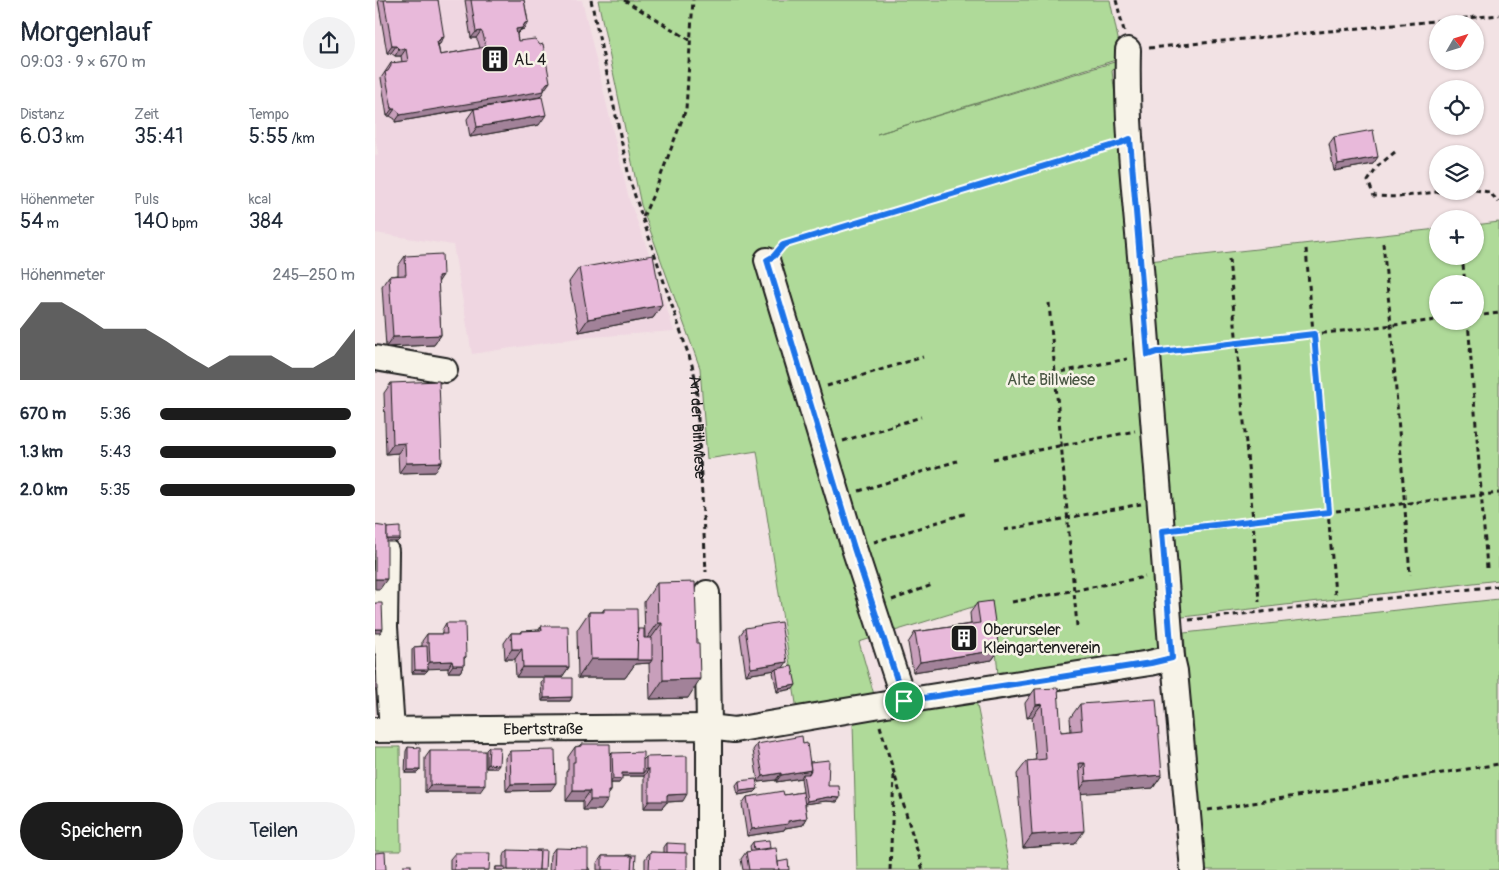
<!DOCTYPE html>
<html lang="de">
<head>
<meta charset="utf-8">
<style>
	:root { --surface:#fff; --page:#f2f2f3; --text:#1f2937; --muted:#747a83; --accent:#1c1c1c }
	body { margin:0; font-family:Pangolin,sans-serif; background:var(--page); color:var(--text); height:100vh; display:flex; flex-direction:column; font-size:19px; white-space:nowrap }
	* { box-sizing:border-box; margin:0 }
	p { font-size:16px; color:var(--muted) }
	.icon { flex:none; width:28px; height:28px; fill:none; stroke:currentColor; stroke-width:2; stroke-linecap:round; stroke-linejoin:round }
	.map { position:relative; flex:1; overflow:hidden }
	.drawer { display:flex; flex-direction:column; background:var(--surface); width:375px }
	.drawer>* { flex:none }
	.needle { width:32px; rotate:51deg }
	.fabs { position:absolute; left:1054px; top:15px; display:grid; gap:10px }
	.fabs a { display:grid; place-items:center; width:55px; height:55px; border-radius:50%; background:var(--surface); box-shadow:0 1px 4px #0004; font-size:25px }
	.pin { position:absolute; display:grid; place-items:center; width:42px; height:42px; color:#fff; margin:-21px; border:2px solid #fff; border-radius:50%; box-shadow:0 1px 5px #0007 }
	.round { display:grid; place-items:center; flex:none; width:52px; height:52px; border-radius:26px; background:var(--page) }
	.headline { display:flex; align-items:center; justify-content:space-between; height:85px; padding:0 20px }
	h1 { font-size:28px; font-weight:600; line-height:38px }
	.metrics { display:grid; grid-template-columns:repeat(3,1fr); gap:8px; height:85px; padding:5px 20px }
	.metrics div { display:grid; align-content:center }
	.metrics b { font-size:21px; font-weight:600 }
	.metrics small { font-size:14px; font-weight:400 }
	.metrics p { font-size:14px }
	.chart { height:140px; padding:10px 20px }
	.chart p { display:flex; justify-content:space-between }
	.chart svg { width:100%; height:90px; margin-top:5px; fill:var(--accent); opacity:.7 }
	.cta { display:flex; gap:10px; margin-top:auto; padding:10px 20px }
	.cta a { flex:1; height:58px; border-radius:30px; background:var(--accent); color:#fff; font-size:20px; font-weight:600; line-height:58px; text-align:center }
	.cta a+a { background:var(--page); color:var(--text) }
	ul { padding:0 20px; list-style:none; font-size:16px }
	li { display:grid; grid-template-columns:80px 60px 1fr; align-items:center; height:38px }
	li i { height:12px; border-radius:6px; background:var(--accent) }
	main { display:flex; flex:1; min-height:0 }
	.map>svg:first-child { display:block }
</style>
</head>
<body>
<main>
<section class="drawer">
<div class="headline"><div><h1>Morgenlauf</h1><p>09:03 · 9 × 670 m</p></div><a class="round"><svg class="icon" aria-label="share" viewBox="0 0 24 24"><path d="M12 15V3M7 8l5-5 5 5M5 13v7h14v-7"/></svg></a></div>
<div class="metrics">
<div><p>Distanz</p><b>6.03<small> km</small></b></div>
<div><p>Zeit</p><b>35:41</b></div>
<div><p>Tempo</p><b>5:55<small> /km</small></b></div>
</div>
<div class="metrics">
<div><p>Höhenmeter</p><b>54<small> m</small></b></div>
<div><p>Puls</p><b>140<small> bpm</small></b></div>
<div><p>kcal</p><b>384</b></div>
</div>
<div class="chart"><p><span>Höhenmeter</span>245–250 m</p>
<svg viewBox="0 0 160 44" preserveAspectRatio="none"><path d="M0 44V19L10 6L20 6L30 12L40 19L50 19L60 19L70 25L80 32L90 38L100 32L110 32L120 32L130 38L140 38L150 32L160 19V44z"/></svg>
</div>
<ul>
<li><b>670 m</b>5:36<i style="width:98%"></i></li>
<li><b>1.3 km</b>5:43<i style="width:90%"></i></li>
<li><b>2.0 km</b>5:35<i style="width:100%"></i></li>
</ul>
<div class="cta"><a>Speichern</a><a>Teilen</a></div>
</section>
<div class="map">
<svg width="1124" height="870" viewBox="0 0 1124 870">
	<rect width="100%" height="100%" fill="#f2e2e4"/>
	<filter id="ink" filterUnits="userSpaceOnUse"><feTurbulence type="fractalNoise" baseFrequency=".02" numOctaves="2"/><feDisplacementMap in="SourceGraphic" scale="10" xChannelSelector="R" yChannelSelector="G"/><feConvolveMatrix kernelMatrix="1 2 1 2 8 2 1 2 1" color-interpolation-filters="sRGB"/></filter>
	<g filter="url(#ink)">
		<!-- built -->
		<path fill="#efd6e1" d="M0,0h207l47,199 22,60 23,72 -96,7 -106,16 -19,-109 -78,-12v-78l3,-1 -3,-18z"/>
		<!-- green -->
		<g fill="#afda99" stroke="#667b5a" fill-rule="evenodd">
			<path d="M223,0h512l12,58 -245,76 244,-74 -9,11 9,72 36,431 2,74 -161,27 -6,-74 -133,41 16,56 -78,12 -40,-259 -50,8 -7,-91 -59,-163z"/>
			<path d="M1124,222v358l-325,38 -25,-357 288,-32v27h38v-31zM1062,284h38v37h-38z"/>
			<path d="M1124,599v271h-297l-18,-237z"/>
			<path d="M600,695l35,175h-153l-4,-148 -3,-6z"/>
			<path d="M0,747h25l1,104h-26z"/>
		</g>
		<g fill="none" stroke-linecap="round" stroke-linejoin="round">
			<!-- minor casing -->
			<g stroke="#1c1c1c" stroke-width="28">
				<g id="minor">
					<path d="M753,50c-2,77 8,154 14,230 11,126 21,252 30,378l3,13 18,199"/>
					<path d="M392,260l87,288 50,153"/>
					<path d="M0,358l70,12"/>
					<path d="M11,551l-1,76 7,103"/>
					<path d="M332,593l2,134v143"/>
					<path id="s2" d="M0,730l334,-3 25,3 170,-29 246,-38 22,-5"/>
				</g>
			</g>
			<!-- path -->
			<g stroke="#1c1c1c" stroke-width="3" stroke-dasharray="5 4" stroke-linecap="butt">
				<path id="s1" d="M216,0l39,181 62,184 4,16 10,191"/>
				<path d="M249,0l66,40"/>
				<path d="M741,0l8,31"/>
				<path d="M774,48l350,-33"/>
				<path d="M1020,152l-16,13 -11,16 6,15 25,1 44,-6"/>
				<path d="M1100,190l14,2 10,10"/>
				<path d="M268,217l14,-31 29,-77 7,-109"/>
				<path d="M1008,243l8,82 19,250"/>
				<path d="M407,246l1,-1 327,-99"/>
				<path d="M931,249l29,345"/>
				<path d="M1087,256l3,28"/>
				<path d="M854,259l24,261 6,82"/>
				<path d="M674,303l6,70"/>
				<path d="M1100,316l24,-3"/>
				<path d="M1093,321l19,247"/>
				<path d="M795,351l267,-31"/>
				<path d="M452,386l96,-29"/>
				<path d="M468,441l78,-24"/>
				<path d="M618,459l142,-28"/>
				<path d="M484,491l98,-30"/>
				<path d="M809,528l315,-35"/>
				<path d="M629,530l137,-26"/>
				<path d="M499,542l93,-29"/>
				<path d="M517,600l40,-15"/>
				<path d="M637,602l133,-25"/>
				<path d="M814,620l310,-34"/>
				<path d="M702,626l-22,-253 72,-14"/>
				<path d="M505,726l43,144"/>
				<path d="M833,810l291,-46"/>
				<path d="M515,870l4,-95"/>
			</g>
			<!-- minor -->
			<use href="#minor" stroke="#f7f3e8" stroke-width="24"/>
		</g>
		<!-- wall -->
		<g fill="#c89fbb" stroke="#1c1c1c">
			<path d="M3,0h60l2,44h-2l2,11 40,-7 -2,-7 -2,-3h-5l-6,-38h59l4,22 -4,7 -3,1 -4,4 1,7 27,48 -5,8 -1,28 -69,12 -3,-18 7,-10 35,-6 -114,19v-3l-5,-3h-3l-6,-38 10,-15 11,-1 -1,-6h-6l-4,-3h-4z"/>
			<path d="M959,137l39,27 -39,7 -5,-27z"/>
			<path d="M30,256l38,19 -5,7 3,53 -7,10 -48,2 -4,-61 7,-10 9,-1v-9z"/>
			<path d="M204,268l83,37 -9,13 -74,14 -10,-50z"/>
			<path d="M16,383l51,79 -7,10 -36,1 -1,-20 -12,1 -2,-61z"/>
			<path d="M282,583l31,115 -38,1 -1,-36 -14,1 -10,14h-47l-1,-48 12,-18h13l2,-3 34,20 6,9h1l-1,-36z"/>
			<path d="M602,603l22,47 -7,10 -79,12 -5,-29 7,-11 56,-8 -1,-11z"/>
			<path d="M71,623l20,34 -2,2v6l-4,7h-12v-4h-20l-3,5h-13v-23l2,-3 8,-1v-5l5,-7h15v-4z"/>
			<path d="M166,626l28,41 -7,10h-46l-1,-18h-10l-1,-16 7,-10h10l1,-2 17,-1z"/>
			<path d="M370,628l38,40 10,21 -16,3 -4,-20 2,-2 -29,5 -6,-40z"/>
			<path d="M169,678l28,19 -2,4h-28l-1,-19z"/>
			<path d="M660,689l26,43 10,-1 -1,-13 10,-14 82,71 -9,13 -72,5 -6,51 -52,4 -6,-74 10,-13 9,-1 -4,-43 -5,1 -2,-15z"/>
			<path d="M206,744l29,11 2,-2 31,7 3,-3 37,44 -16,1 -5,6h-18v-32h-22l-3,7h-8v8l-3,4 -7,15h-18v-9h-17v-29l2,-3v-12l7,-10 4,-1z"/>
			<path d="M382,744h46l7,18 18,24 9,16 -11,-1 -21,3 2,14 -4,7 -18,3 -1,2 -37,6 -5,-32 5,-7 37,-2 19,-3 -2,-14 -25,4v-2l-18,2 -5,-32z"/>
			<path d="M33,747l12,23 -3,3h-12l1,-22z"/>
			<path d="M114,747l8,21h-11v-18z"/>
			<path d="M55,751l50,41h-55v-34z"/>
			<path d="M135,751l41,39 -45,1 -1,-33z"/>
			<path d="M364,781l16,11 -17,3 -2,-10z"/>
			<path d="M378,842l17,6 8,14 11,8h-46l-2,-11 5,-7h5l-1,-6z"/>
			<path d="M292,843l18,10 2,17h-42v-11l5,-7 14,1v-6z"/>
			<path d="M180,848l33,19 2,3h-41l1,-15z"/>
			<path d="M133,850l37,20h-51l2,-3h7v-11z"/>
			<path d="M80,853l34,17h-39v-11z"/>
			<path d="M251,855l9,15h-38v-7l5,-7h23z"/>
		</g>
		<!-- shaded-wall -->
		<g fill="#a28299" stroke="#1c1c1c">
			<path d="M153,22l-4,7 -3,1 4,-7z"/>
			<path d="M147,28l-5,6 -6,2 5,-7z"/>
			<path d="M106,31l-5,7h-5l5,-6z"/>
			<path d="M69,37l-4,7 -4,1 -3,4 8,-11z"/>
			<path d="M17,46h4l-5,7h-4z"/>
			<path d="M24,49h7l-5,7h-6z"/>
			<path d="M175,82l-5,7 -3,1 2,1 -4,6 -145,25 5,-7z"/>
			<path d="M17,109h3l-5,7h-3z"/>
			<path d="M171,115l-7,10 -69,12 7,-10z"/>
			<path d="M1003,157l-5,7 -39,7 4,-7z"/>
			<path d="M68,275l-7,11 2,-10z"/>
			<path d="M287,305l-9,13 -74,14 9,-13z"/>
			<path d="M66,335l-7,10 -48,2 7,-10z"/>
			<path d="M30,443l-7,10 -12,1 7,-10z"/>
			<path d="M67,462l-7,10 -36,1 7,-10z"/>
			<path d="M7,539h18l-3,3h-18z"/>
			<path d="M0,579h12l-7,10h-5z"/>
			<path d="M283,623h4l-13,18h-4z"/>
			<path d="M0,629h8l-3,4h-5z"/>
			<path d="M137,649h10l-7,10h-10z"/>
			<path d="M624,650l-7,10 -79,12 7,-10z"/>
			<path d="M216,659l61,1 -2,3 -15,1 -10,14h-47z"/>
			<path d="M77,661l-4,7 -23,1 5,-7z"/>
			<path d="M412,662l-5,7h-6l-1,1 -29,5 5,-7z"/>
			<path d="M78,665h11l-4,7h-12z"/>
			<path d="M148,667h46l-7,10h-46z"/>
			<path d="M40,670h13l-3,3h-13z"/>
			<path d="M325,679l-12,19 -38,1 13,-19z"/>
			<path d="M421,685l-3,4 -16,3 2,-4z"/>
			<path d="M197,697l-2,4h-28l2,-3z"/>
			<path d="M667,704l-10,13 -5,1 9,-13z"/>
			<path d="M704,763h6l-10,13z"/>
			<path d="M113,764l11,1 -2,3h-11z"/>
			<path d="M271,769h3l-5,7h-25l3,-3h21z"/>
			<path d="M33,770h12l-3,3h-12z"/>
			<path d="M436,770l-5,7 -3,-3 -2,4 -25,4 5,-7z"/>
			<path d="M406,773l-5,7 -18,2 5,-6z"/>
			<path d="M787,775l-9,13 -76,6 9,-13z"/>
			<path d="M238,779h9l-3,4h-9z"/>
			<path d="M181,783l-5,7 -45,1 5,-7z"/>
			<path d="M55,785h55l-5,7h-55z"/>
			<path d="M383,789l-3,3 -17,3 2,-4z"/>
			<path d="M198,791h17l-7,10h-17z"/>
			<path d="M233,791h3l-7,9h4l-7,10h-18l7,-10z"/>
			<path d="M312,794l-4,7 -16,1 -5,6h-18l5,-7 18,-6z"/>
			<path d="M453,797l12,1 -3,4 -11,-1 -21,3 2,-3z"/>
			<path d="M432,818l-4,7 -18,3 -1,2 -37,6 5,-7 36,-8z"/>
			<path d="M709,831l-9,13 -52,4 9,-13z"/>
		</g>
		<!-- building -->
		<g fill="#e8b9da" stroke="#1c1c1c">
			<path d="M9,0h54l6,37 -3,1 -4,4 3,13 46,-8 -3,-13 -2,-3 -5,1 -5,-32h53l4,22 -3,1 -3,5 -6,1 2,12 17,-2 5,6 3,-1 7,38 -3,1 -3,4v4l-144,24 -1,-3 -4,-3h-3l-7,-37 3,-1 3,-5v-3l17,-2 -2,-12h-7l-3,-3h-4z"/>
			<path d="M167,97l4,18 -69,12 -3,-18z"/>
			<path d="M998,130l5,27 -40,7 -4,-27z"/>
			<path d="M67,254l1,21 -5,1 3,59 -48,2 -4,-61 17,-1 -1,-19z"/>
			<path d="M278,255l9,50 -74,14 -9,-51z"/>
			<path d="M64,381l3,81 -36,1 -1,-20 -12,1 -2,-61z"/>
			<path d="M0,525l12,2v52h-12z"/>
			<path d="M25,527v12h-13v-11z"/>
			<path d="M320,582l2,61h2l1,36 -37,1 -1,-57h-4l-1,-40z"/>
			<path d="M617,601l7,49 -79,12 -5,-30 65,-9 -3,-20z"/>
			<path d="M0,603h7l1,26h-8z"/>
			<path d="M229,609h33l1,50h-47l-2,-47h15z"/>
			<path d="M406,622l6,40 -36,6 -6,-40z"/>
			<path d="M71,623h19l1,34h-2v8h-11l-1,-4 -22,1 -1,-19h-2v-9h20z"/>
			<path d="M166,626h27l1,41h-46l-1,-18h-10l-1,-16h11v-2l20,-1z"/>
			<path d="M263,629h6v9h8v22h-15z"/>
			<path d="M52,646l1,24h-13l-1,-23z"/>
			<path d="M0,654h1l1,36h-2z"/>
			<path d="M417,666l4,19 -17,3 -3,-19z"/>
			<path d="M169,678h28v19l-28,1z"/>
			<path d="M683,688l3,44 21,-2 -2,-26 76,-5 6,76 -76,6 -1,-18h-6l5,68 -52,4 -5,-74 19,-2 -4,-55 -6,1 -1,-16z"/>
			<path d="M427,736l1,8 4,-1 4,27 -30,5v-2l-18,3 -6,-32z"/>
			<path d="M206,744h29l1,47h-3v9h-18v-9h-17v-29h2v-15l6,-1z"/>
			<path d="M33,747l12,1v22h-12z"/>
			<path d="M114,747h11l-1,18 -11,-1z"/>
			<path d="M180,750l1,33 -45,1 -1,-33z"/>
			<rect x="55" y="751" width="55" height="34"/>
			<path d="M268,752v21h-21v6h-9l-1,-26z"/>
			<path d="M312,756v38l-20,1v6h-18v-32h-3v-12z"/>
			<path d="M454,760l-1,26h11l1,12 -12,-1 -21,4 -4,-27h6l2,-4 -1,-8z"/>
			<path d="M381,779l2,10 -18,2 -1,-10z"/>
			<path d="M408,791l1,4 19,-3 4,26 -19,3v3l-36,5 -5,-32z"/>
			<path d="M394,840l1,8 -16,2 -1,-8z"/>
			<path d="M292,843l18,1v9h-18z"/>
			<path d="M180,848l33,1v21h-34z"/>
			<path d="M401,848l3,22h-30l-3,-18z"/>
			<path d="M133,850l32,1 -1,19h-31z"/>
			<path d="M161,850h10l-1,20h-6l1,-19h-4z"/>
			<path d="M10,852l1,18h-11v-17z"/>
			<path d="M275,852l37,1v17h-38z"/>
			<path d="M80,853h35l-1,17h-35z"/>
			<path d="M251,855h10l-1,15h-4l1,-14h-6z"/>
			<path d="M227,856h30l-1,14h-29z"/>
			<path d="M413,860l1,10h-10l-1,-8z"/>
			<rect x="29" y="865" width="7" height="5"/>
			<rect x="121" y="867" width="9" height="3"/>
		</g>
	</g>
	<g fill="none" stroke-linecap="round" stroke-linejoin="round" filter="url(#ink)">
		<!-- route casing -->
		<g stroke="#fff" stroke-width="10">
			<path id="route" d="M755,139l18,216 9,-3h4l153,-18 15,178 -167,19 10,127 -21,5 -247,38 -50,-153 -87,-288 7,-4 9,-11 338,-102z"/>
		</g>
		<!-- route -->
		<use href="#route" stroke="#1a73e8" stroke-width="6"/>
	</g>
	<!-- icons -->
	<defs>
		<g id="building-square" transform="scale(1.4375)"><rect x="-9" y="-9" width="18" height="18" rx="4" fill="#1c1c1c" stroke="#f7f3e8"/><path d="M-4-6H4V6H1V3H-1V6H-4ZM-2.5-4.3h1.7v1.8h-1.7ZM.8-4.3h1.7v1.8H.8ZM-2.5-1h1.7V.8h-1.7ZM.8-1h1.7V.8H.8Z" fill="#fff"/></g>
	</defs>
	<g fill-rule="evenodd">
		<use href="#building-square" x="120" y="59"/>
		<use href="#building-square" x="589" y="638"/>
	</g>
	<g text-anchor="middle" stroke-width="5" stroke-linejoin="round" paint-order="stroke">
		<!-- poi labels -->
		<g font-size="16" fill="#1c1c1c" stroke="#f7f3e8" text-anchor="start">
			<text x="139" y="65">AL 4</text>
			<text x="608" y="635">Oberurseler<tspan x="608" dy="18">Kleingartenverein</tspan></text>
		</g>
		<!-- park labels -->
		<g font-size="16" fill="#485542" stroke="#f7f3e8">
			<text x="676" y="385">Alte Billwiese</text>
		</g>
		<!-- street labels -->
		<g font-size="16" fill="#1c1c1c" stroke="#f7f3e8">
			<text dy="6" stroke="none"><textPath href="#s1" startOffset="442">An der Billwiese</textPath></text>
			<text dy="6" stroke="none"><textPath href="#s2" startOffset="168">Ebertstraße</textPath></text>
		</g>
	</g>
</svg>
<div class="fabs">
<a><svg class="needle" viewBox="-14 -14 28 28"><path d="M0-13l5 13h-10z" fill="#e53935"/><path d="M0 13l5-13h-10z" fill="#747a83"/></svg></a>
<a><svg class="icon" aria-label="locate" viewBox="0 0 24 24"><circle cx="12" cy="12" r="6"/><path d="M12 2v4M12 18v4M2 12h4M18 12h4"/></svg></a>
<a><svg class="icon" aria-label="layers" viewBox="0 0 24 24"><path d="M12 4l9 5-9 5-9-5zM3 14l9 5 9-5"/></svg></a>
<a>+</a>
<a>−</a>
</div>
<div class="pin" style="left:529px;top:701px;background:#1e9e55"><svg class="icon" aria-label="arrive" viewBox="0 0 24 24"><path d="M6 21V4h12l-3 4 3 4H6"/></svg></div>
</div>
</main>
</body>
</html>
